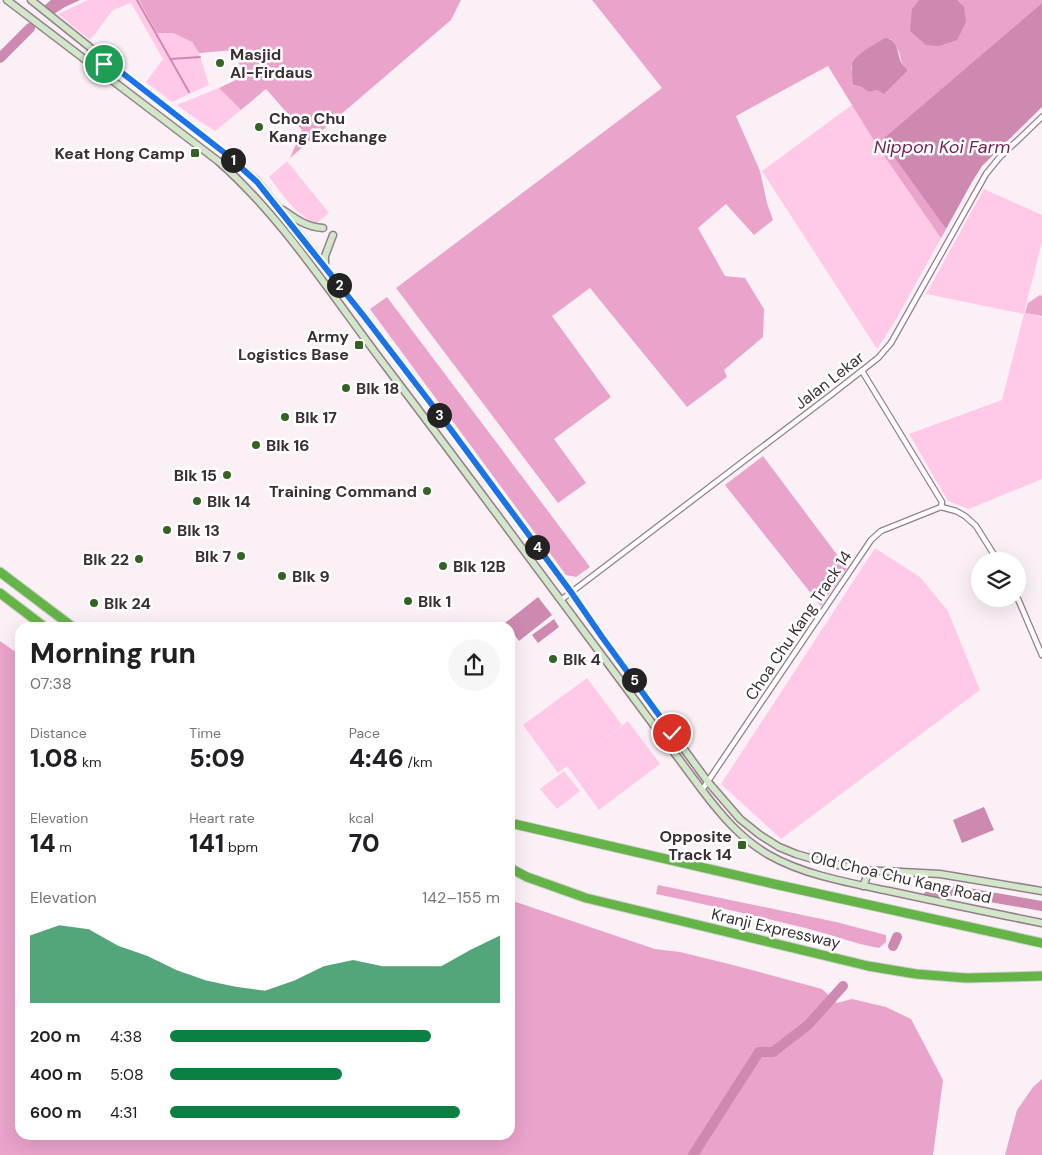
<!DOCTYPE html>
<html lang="en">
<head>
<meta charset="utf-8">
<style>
	:root { --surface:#fff; --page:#f6f6f6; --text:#202124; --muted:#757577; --accent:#0b8043 }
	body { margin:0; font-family:"DM Sans",sans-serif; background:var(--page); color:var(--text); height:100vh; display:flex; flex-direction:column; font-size:19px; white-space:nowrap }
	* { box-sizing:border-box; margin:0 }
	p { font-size:16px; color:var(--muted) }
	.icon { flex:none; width:28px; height:28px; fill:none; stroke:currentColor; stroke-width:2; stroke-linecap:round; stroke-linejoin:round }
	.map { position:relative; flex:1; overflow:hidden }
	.drawer { position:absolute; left:15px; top:622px; width:500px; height:518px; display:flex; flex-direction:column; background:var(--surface); border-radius:15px; box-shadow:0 5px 20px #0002 }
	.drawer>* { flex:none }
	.tools { position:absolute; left:971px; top:552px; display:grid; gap:10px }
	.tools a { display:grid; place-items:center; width:55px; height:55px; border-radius:50%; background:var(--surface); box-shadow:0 5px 20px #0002; font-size:25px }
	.pin { position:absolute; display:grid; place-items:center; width:42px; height:42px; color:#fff; margin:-21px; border:2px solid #fff; border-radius:50%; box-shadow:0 1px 5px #0007 }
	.km { position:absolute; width:25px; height:25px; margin:-12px; border-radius:50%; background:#222; color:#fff; font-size:14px; line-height:25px; text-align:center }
	.round { display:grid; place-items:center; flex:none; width:52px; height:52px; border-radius:26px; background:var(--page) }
	.overview { display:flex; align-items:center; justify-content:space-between; height:85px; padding:0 15px }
	h1 { font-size:28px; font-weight:800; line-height:38px }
	.figures { display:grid; grid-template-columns:repeat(3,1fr); gap:8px; height:85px; padding:5px 15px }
	.figures div { display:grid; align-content:center }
	.figures b { font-size:25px; font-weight:800 }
	.figures small { font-size:14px; font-weight:400 }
	.figures p { font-size:14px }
	.chart { height:140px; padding:10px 15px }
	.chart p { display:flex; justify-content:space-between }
	.chart svg { width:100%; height:90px; margin-top:5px; fill:var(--accent); opacity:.7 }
	ul { padding:0 15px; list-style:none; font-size:16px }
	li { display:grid; grid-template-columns:80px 60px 1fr; align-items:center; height:38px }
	li i { height:12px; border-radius:6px; background:var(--accent) }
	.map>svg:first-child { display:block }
</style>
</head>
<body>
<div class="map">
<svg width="1042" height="1155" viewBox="0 0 1042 1155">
	<rect width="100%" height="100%" fill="#fcf0f7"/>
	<!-- green -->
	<g fill="#ffc9e7">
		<path d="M88,0h51l18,33h16l19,9 7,11 10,32 -37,17 -26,-20 17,-23 -32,-56 -18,7 -23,30 -32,-26z"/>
		<path d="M219,88l22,22 -26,21 -23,-15 -15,-11z"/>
		<path d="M856,102l90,127 -52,94 -17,26 -115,-178z"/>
		<path d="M287,161l42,52 -12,10c-22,-7 -35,-30 -48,-46z"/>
		<path d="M984,189l58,26v27l-18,71 18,4v162l-73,30 -21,-8 -39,-67 93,-34 22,-86 -98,-20z"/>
		<path d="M875,548l45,29 28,34 32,79 -199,149 -60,-55z"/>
		<path d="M587,678l35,47 -41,31 47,-35 32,43 -61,46 -32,-44 -9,7 -35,-48z"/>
		<path d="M564,771l16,20 -23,18 -17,-20z"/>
	</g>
	<!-- forest -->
	<g fill="#eaa3cb" fill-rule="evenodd">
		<path d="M139,0h322l-10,20 -161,138 12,-28 -36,-41 -25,21 -22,-22 25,-12 -10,-26 -35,3 -7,-11 -19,-9h-16z"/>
		<path d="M592,0h450v3l-159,137 63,89 -5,9 -65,-94 -48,-78 -92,50 24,55 7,32 6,17 -19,15 -28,-31 -28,24 27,48 20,2 19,31 -1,28 -39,33 3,7 -40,30 -97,-119 -38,28 59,81 -57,42 32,44 -28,20 -162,-215 266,-200zM890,39l4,4 5,9 3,12 6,6 -40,22 -6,-5 -9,-2v-6l-2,-12z"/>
		<path d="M1040,295l2,1v20l-17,-3 3,-10z"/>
		<path d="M387,297l203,270 -14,10 -10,-2 -196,-266z"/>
		<path d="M763,456l84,112 -26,38 -96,-121z"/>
		<path d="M0,641l20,14v480h490v-235l145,49 25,3 53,13 89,24 15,14 15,-4 34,8 25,12 32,61 -10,75h-933z"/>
		<path d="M658,885l178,37 50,13v7l-7,6c-24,-4 -46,-13 -70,-19 -51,-13 -101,-24 -153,-35z"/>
		<path d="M1042,1079v76h-37l12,-45 16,-23z"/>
	</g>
	<!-- water -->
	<g fill="#ce89b0">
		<path d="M51,0h29l-15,7 -11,7 -10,-8z"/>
		<path d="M919,0h38l7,7 2,15 -9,18 -18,6 -13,-1 -16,-14 2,-22z"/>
		<path d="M1042,3v104l-60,59 -10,16 -26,47 -64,-89z"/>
		<path d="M885,38c14,2 12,17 17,26 2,2 4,4 6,6l-24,24 -7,-4 -9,2 -6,-5 -9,-2c0,-7 -2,-13 -1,-20 1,-10 24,-21 33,-27z"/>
		<path d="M538,597l14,18 -33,26 -9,-12v-1l-5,-5z"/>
		<path d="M554,619l5,8 -21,16 -6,-8z"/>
		<path d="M984,807l10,23 -32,13 -9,-23z"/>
	</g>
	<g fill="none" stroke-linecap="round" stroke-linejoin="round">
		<!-- stream -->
		<g stroke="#ce89b0" stroke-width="2">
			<path d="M137,0l52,92"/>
			<path d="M170,59l30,-2"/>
			<path d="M510,1003l5,-3"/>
		</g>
		<!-- river -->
		<g stroke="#ce89b0" stroke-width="10">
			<path d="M0,58l30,-30"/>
			<path d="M929,895l11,-4h16l86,15"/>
			<path d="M893,946l4,-9"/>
			<path d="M693,1155l66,-103h14l35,-27 35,-39"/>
		</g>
		<!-- street casing -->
		<g stroke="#977d8b" stroke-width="7">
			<g id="street">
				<path d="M862,371l80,131 -1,5"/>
				<path d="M1018,599l24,56"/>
				<path d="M561,600l271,-206 46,-36 13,-15 95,-169 13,-16 43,-41"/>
				<path d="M702,790l169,-250 10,-9 60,-24 15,4 9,5 11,10 22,35"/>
			</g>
		</g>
		<!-- secondary casing -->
		<g stroke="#977d8b" stroke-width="9">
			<g id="secondary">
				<path d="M7,0l211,161c65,57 114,135 166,203 107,141 212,284 318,426 19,25 39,49 67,65 35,20 81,28 120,36 51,11 102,22 153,32"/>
				<path d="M31,0l76,61 119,93 31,27 106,134 83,108 125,169 31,45 106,145 32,37 20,16 19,12 17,7 27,8 40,8 77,4 102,17"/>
				<path d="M107,61l-3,3v4l8,8"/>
				<path d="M283,210c13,9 23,17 40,18"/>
				<path d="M325,267v-11l8,-21"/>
				<path d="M863,870c6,5 3,9 0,16"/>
			</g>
		</g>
		<!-- highway casing -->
		<g stroke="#d4d1d3" stroke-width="11">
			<g id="highway">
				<path d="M0,572l74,56"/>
				<path d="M0,593l46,35"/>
				<path d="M510,823l264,61 268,59"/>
				<path d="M510,868l17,9 59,21 282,68 48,8 50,4 76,-2"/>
			</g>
		</g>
		<!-- street -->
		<use href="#street" stroke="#fff" stroke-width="4.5"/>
		<!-- secondary -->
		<use href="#secondary" stroke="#d1e8c8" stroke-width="6"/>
		<!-- highway -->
		<use href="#highway" stroke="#65b448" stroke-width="9"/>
	</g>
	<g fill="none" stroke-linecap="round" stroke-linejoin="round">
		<!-- route casing -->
		<g stroke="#fff" stroke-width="10">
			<path id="route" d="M104,64l3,-3 119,93 31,28 106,133 83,108 125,169 31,45 70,96"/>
		</g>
		<!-- route -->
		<use href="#route" stroke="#1a73e8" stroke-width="6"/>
	</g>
	<!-- markers -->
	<g fill="#346323" stroke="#fff" stroke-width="2">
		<circle cx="220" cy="63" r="5"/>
		<circle cx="259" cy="127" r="5"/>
		<rect x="190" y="148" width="10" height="10" rx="2.5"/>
		<rect x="354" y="340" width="10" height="10" rx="2.5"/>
		<circle cx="346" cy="388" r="5"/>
		<circle cx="285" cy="417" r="5"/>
		<circle cx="256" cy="445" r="5"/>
		<circle cx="227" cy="475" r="5"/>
		<circle cx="427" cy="491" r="5"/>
		<circle cx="197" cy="501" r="5"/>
		<circle cx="167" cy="530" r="5"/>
		<circle cx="241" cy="556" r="5"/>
		<circle cx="139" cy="559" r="5"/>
		<circle cx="443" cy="566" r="5"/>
		<circle cx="282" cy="576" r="5"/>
		<circle cx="408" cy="601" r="5"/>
		<circle cx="94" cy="603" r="5"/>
		<circle cx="553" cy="659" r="5"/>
		<rect x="737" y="840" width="10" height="10" rx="2.5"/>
	</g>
	<g text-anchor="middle" stroke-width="5" stroke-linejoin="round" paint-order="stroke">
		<!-- poi labels -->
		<g font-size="16" font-weight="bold" fill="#3b2f35" stroke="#fff" text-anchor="start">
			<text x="230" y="60">Masjid<tspan x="230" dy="18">Al-Firdaus</tspan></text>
			<text x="269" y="124">Choa Chu<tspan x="269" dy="18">Kang Exchange</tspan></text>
			<text x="185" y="159" text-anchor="end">Keat Hong Camp</text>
			<text x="349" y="342" text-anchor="end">Army<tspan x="349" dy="18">Logistics Base</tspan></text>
			<text x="356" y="394">Blk 18</text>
			<text x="295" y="423">Blk 17</text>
			<text x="266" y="451">Blk 16</text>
			<text x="217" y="481" text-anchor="end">Blk 15</text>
			<text x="417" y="497" text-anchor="end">Training Command</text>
			<text x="207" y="507">Blk 14</text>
			<text x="177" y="536">Blk 13</text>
			<text x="231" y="562" text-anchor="end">Blk 7</text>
			<text x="129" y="565" text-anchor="end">Blk 22</text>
			<text x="453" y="572">Blk 12B</text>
			<text x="292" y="582">Blk 9</text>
			<text x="418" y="607">Blk 1</text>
			<text x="104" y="609">Blk 24</text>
			<text x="563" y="665">Blk 4</text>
			<text x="732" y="842" text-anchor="end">Opposite<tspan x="732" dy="18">Track 14</tspan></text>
		</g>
		<!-- street labels -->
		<g font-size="16" fill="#3b2f35" stroke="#fff">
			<text transform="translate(829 380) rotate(-38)" y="6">Jalan Lekar</text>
			<text transform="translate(798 625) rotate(-56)" y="6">Choa Chu Kang Track 14</text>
			<text transform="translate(901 877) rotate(13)" y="6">Old Choa Chu Kang Road</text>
			<text transform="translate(776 928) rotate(13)" y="6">Kranji Expressway</text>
		</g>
		<!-- water labels -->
		<g font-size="18" font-style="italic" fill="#752458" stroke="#fff">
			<text x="942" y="153">Nippon Koi Farm</text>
		</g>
	</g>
</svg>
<div class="tools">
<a><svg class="icon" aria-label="layers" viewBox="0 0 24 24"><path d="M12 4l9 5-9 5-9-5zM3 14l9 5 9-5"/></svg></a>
</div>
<div class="pin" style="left:104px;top:64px;background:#1e9e55"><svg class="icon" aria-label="arrive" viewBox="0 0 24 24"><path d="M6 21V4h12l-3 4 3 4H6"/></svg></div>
<div class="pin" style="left:672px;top:733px;background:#d93025"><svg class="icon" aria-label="check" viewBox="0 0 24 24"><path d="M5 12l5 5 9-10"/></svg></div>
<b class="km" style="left:233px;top:160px">1</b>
<b class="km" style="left:339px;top:285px">2</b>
<b class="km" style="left:439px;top:415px">3</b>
<b class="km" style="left:537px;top:547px">4</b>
<b class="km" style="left:634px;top:680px">5</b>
<section class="drawer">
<div class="overview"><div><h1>Morning run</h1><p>07:38</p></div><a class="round"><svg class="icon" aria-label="share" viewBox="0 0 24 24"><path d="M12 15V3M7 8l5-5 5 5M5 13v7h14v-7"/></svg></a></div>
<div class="figures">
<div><p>Distance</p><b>1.08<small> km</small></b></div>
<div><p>Time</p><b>5:09</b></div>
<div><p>Pace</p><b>4:46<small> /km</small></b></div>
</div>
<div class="figures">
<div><p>Elevation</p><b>14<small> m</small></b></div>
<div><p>Heart rate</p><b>141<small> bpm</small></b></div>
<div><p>kcal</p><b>70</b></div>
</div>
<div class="chart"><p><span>Elevation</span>142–155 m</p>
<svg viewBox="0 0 160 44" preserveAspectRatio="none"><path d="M0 44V11L10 6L20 8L30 16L40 21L50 28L60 33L70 36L80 38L90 33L100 26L110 23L120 26L130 26L140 26L150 18L160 11V44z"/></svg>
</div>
<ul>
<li><b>200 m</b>4:38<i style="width:79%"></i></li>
<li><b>400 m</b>5:08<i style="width:52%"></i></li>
<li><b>600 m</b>4:31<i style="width:88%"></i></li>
</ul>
</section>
</div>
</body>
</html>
